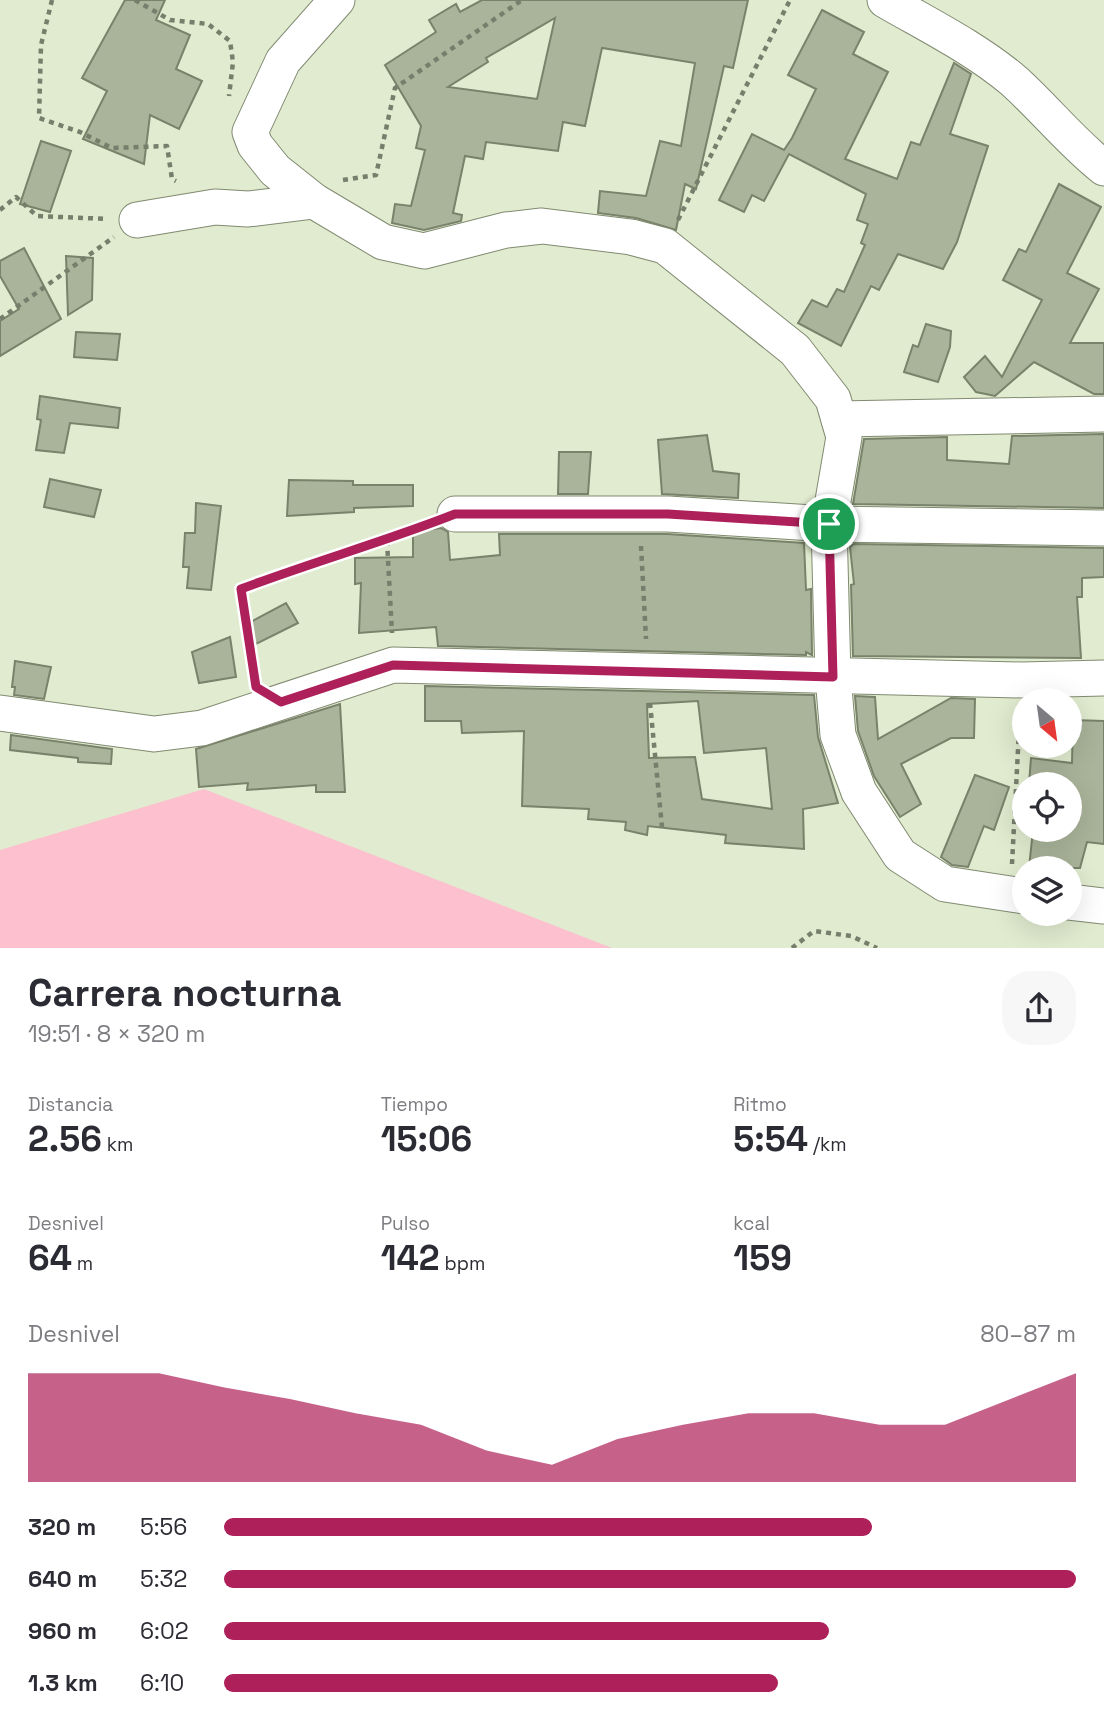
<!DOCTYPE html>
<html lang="es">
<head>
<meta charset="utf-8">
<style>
	:root { --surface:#fff; --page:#f7f7f7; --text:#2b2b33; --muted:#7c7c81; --accent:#ae205a }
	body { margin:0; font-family:"Space Grotesk",sans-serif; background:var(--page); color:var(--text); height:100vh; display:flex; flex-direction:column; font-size:26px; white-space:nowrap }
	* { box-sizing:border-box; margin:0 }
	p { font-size:23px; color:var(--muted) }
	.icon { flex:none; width:38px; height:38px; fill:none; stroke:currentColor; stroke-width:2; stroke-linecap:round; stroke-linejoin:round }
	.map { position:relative; height:948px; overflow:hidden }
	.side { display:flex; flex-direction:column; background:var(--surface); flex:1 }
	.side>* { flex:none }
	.needle { width:46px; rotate:151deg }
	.fabs { position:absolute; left:1012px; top:688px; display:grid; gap:14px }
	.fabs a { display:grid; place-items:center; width:70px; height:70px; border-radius:50%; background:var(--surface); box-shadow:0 7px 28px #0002; font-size:35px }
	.pin { position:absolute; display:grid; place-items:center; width:60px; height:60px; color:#fff; margin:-30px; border:4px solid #fff; border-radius:50%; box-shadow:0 2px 7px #0007 }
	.round { display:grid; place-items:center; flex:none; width:74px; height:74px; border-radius:28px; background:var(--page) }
	.head { display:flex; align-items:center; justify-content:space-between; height:119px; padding:0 28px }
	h1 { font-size:38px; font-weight:800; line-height:52px }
	.metrics { display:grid; grid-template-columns:repeat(3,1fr); gap:10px; height:119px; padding:7px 28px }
	.metrics div { display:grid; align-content:center }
	.metrics b { font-size:35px; font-weight:800 }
	.metrics small { font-size:19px; font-weight:400 }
	.metrics p { font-size:19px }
	.chart { height:196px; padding:14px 28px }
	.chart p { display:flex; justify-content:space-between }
	.chart svg { width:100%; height:126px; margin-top:7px; fill:var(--accent); opacity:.7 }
	ul { padding:0 28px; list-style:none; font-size:23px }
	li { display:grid; grid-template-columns:112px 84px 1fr; align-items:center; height:52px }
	li i { height:18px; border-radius:9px; background:var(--accent) }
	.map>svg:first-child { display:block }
</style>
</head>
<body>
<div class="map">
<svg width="1104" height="948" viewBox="0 0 1104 948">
	<rect width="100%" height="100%" fill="#e0ebcf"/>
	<!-- green -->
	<path fill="#fcc0cf" d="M204,789l408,159h-612v-98z"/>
	<!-- building -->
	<g fill="#aab49a" stroke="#79826a" stroke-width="2" fill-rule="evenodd">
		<path d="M125,0h40l-9,20 34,15 -14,34 26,12 -23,48 -29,-14 -6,49 -61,-25 24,-48 -25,-13z"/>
		<path d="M482,0h266l-15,68 -9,-2 -28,123 -11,-5 -9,46 -40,-12 -38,-5 2,-22 46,5 14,-55 21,5 14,-83 -93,-15 -17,78 -22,-4 -5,29 -72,-9 -3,17 -18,-3 -12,57 9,2 -1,6 -37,9 -32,-7 3,-19 16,2 14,-56 -9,-2 5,-22 -36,-61 51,-33 -7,-12 27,-16 4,8zM555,18l-18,81 -89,-12 40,-25 -2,-4z"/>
		<path d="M822,10l42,22 -11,22 35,18 -43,87 52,20 14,-37 9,3 34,-82 17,11 -21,60 38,12 -31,96 -14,27 -45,-15 -19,36 -8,-4 -30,60 -43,-23 14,-23 15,7 10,-18 7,3 21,-47 -4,-2 7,-19 -11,-4 9,-26 -77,-40 -25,47 -12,-6 -8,17 -25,-12 33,-66 32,16 8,-12 24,-49 -28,-14z"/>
		<path d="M41,141l30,10 -21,61 -30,-8z"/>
		<path d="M1059,184l42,23 -34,66 32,16 -29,54h34v51h-10l-60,-32 -39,34 -19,-4 -12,-15 21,-21 17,21 40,-77 -39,-20 16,-31 7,3z"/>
		<path d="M24,248l37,71 -61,37v-35l19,-12 -19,-33v-15z"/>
		<path d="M66,256l27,2 -1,42 -24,15z"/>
		<path d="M926,324l25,7 -1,16 -12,35 -34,-10 9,-27 5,2z"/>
		<path d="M76,332l44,2 -3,26 -43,-3z"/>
		<path d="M40,396l80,12 -2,20 -48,-5 -6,30 -28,-3 5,-30 -4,-1z"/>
		<path d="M1104,434v74l-251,-4 11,-65 83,-2v23l62,4 3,-28z"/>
		<path d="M707,435l6,36 26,3 -1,24 -76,-4 -4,-54z"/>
		<path d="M559,452h32l-3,42h-30z"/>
		<path d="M50,479l51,11 -7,27 -50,-10z"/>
		<path d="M289,480l64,1v4h60v21l-59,2v4l-67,4z"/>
		<path d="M196,503l25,3 -10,84 -24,-2 2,-21h-6l2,-34h10z"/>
		<path d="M441,528l7,4 2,28 50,-5 -1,-21h168l137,9 2,47 5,-1 1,66 -6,-3v3l-368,-9 -2,-19 -77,6 2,-50 -6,1v-26l58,-1v-25z"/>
		<path d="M854,544l250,4v29l-22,1v19h-5l4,61 -228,-2 -2,-71 3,-1 -4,-37z"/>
		<path d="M286,603l12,20 -42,21 -9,-20z"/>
		<path d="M230,637l6,40 -37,6 -7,-31z"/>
		<path d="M15,661l36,6 -7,32 -30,-4 1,-8h-3z"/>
		<path d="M425,686l389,9 4,42 20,66 -35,6 1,40 -79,-6 1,-8 -78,-9 -1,9 -22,-5 1,-8 -38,-3 1,-10 -67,-3 2,-75 -62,2 -1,-12h-36zM698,701l6,52 62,-5 6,61 -70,-10 -7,-42 -46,1 -2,-54z"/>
		<path d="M855,696l20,1 3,42 73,-41 24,1 -1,39h-23l-50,26 20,40 -21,13 -26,-41 -16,-45z"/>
		<path d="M340,704l5,88h-29v-7l-69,5 1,-7 -49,4 -3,-38z"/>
		<path d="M1073,720l31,1v123l-17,-2 -7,26h-51l4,-38h36v-46h-40l2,-26 41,5z"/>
		<path d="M11,735l101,14 -1,15 -33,-2v-4l-68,-8z"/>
		<path d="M975,775l34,12 -15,43 -10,-4 -16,41 -16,-2 -11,-8z"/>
	</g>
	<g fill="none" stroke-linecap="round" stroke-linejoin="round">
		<!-- minor casing -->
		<g stroke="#808a71" stroke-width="37">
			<g id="minor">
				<path d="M337,0l-54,61 -33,71 5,13 20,25 39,31 69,41 41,9 82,-21 36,-4 89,11 34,9 130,104 38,49 11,38 -15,87 4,153 5,58 21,57 41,63 45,29 79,12"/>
				<path d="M885,0c43,25 90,48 129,81 31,28 57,61 90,87"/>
				<path d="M137,220l78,-13 33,2 66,-8"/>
				<path d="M839,419l265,-5"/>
				<path d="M455,514h213l161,10 275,4"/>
				<path d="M0,713l154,21 48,-6 191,-63 629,15 82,-2"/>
				<path d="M1069,902l35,4"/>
			</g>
		</g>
		<!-- path -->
		<g stroke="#777e6c" stroke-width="4.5" stroke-dasharray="5 5" stroke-linecap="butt">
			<path d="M52,0l-11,45 -2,73 41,14 32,16 55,-2 5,33 4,2"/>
			<path d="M135,0l35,20 38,4 22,17 3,21 -4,34"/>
			<path d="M343,180l33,-5 19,-87 127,-88"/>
			<path d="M0,210l16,-13 21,19 71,3"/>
			<path d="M678,220l112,-220"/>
			<path d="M0,319l114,-82"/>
			<path d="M387,541l5,92"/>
			<path d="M641,546l5,93"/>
			<path d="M255,677l-14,-88 71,-27 75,-21 39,-15"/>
			<path d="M650,703l12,124"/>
			<path d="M1012,864l8,-152"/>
			<path d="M792,948l22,-17 37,5 26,12"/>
		</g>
		<!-- minor -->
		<use href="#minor" stroke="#fff" stroke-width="35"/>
	</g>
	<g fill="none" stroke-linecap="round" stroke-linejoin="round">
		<!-- route casing -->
		<g stroke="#fff" stroke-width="14">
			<path id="route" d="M455,514h213l161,10 4,153 -440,-12 -112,37 -25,-15 -15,-98c71,-27 143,-47 214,-75z"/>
		</g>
		<!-- route -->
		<use href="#route" stroke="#ae205a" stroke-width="9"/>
	</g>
</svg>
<div class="fabs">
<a><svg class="needle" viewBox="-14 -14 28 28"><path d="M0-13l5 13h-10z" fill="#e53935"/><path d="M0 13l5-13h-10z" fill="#7c7c81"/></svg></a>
<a><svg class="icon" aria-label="locate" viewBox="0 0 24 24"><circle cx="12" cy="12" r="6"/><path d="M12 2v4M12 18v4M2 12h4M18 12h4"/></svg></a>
<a><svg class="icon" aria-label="layers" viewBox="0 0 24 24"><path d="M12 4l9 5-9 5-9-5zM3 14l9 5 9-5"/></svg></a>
</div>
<div class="pin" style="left:829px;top:524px;background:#1e9e55"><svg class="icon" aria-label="arrive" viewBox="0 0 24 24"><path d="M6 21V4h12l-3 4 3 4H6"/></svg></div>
</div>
<section class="side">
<div class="head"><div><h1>Carrera nocturna</h1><p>19:51 · 8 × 320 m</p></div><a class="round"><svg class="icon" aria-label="share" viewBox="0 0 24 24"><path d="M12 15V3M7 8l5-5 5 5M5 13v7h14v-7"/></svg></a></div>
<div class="metrics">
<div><p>Distancia</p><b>2.56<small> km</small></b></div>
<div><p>Tiempo</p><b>15:06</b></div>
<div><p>Ritmo</p><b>5:54<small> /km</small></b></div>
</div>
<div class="metrics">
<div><p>Desnivel</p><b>64<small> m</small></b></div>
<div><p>Pulso</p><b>142<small> bpm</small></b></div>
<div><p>kcal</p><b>159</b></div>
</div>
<div class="chart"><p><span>Desnivel</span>80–87 m</p>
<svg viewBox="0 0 160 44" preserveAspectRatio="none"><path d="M0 44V6L10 6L20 6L30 11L40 15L50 20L60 24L70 33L80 38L90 29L100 24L110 20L120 20L130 24L140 24L150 15L160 6V44z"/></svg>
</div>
<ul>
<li><b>320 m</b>5:56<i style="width:76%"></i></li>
<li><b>640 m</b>5:32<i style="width:100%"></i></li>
<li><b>960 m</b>6:02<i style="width:71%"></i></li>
<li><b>1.3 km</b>6:10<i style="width:65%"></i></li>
</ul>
</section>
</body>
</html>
